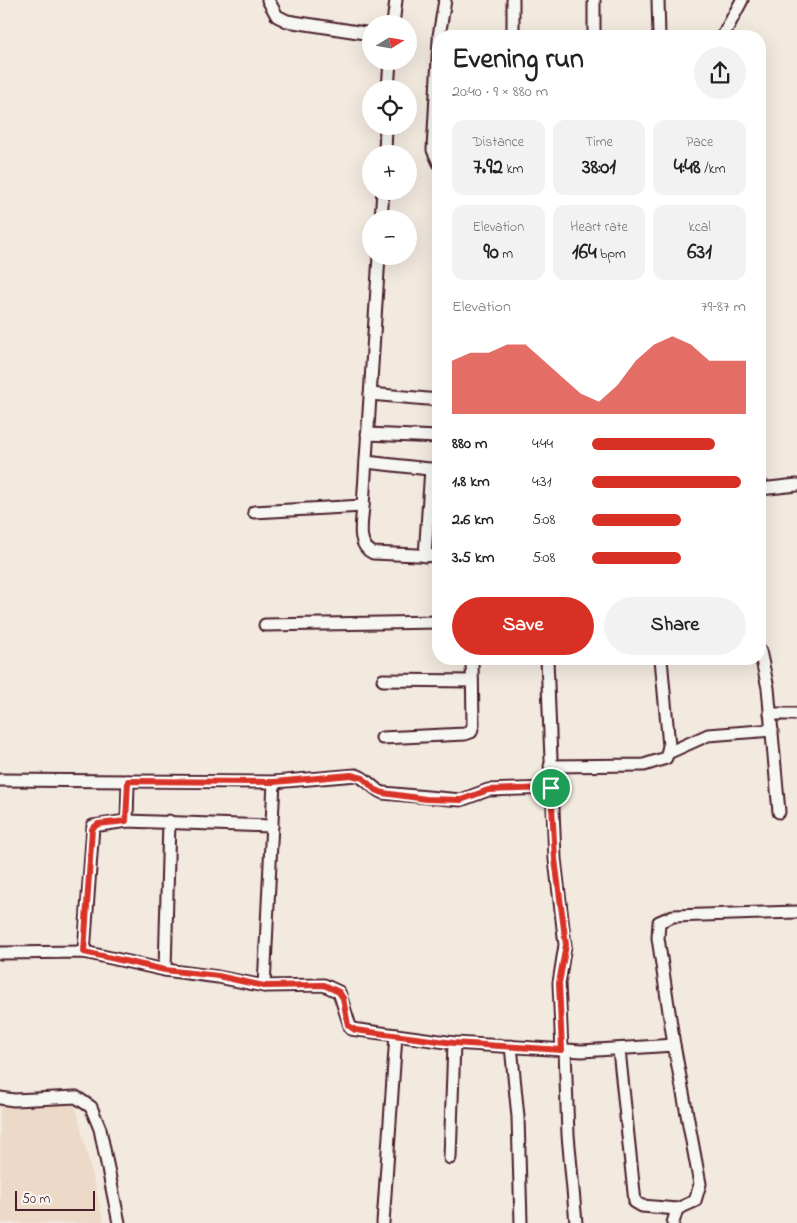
<!DOCTYPE html>
<html lang="en">
<head>
<meta charset="utf-8">
<style>
	:root { --surface:#fff; --page:#f2f2f2; --text:#222; --muted:#767676; --accent:#d93025 }
	body { margin:0; font-family:"Indie Flower",sans-serif; background:var(--page); color:var(--text); height:100vh; display:flex; flex-direction:column; font-size:19px; white-space:nowrap }
	* { box-sizing:border-box; margin:0 }
	p { font-size:16px; color:var(--muted) }
	.icon { flex:none; width:28px; height:28px; fill:none; stroke:currentColor; stroke-width:2; stroke-linecap:round; stroke-linejoin:round }
	.map { position:relative; flex:1; overflow:hidden }
	.side { position:absolute; left:432px; top:30px; width:334px; height:635px; display:flex; flex-direction:column; background:var(--surface); border-radius:20px; box-shadow:0 5px 20px #0002 }
	.side>* { flex:none }
	.needle { width:32px; rotate:79deg }
	.tools { position:absolute; left:362px; top:15px; display:grid; gap:10px }
	.tools a { display:grid; place-items:center; width:55px; height:55px; border-radius:50%; background:var(--surface); box-shadow:0 5px 20px #0002; font-size:25px }
	.scale { position:absolute; left:15px; bottom:12px; width:80px; box-sizing:border-box; padding-left:5px; border:2px solid #4a1f2b; border-top:0; font-size:14px; line-height:18px; white-space:nowrap; color:#4a1f2b; -webkit-text-stroke:4px #f6f6f2; paint-order:stroke }
	.pin { position:absolute; display:grid; place-items:center; width:42px; height:42px; color:#fff; margin:-21px; border:2px solid #fff; border-radius:50%; box-shadow:0 1px 5px #0007 }
	.round { display:grid; place-items:center; flex:none; width:52px; height:52px; border-radius:26px; background:var(--page) }
	.summary { display:flex; align-items:center; justify-content:space-between; height:85px; padding:0 20px }
	h1 { font-size:28px; font-weight:800; line-height:38px }
	.stats { display:grid; grid-template-columns:repeat(3,1fr); gap:8px; height:85px; padding:5px 20px }
	.stats div { display:grid; align-content:center; border-radius:12px; background:var(--page); text-align:center }
	.stats b { font-size:21px; font-weight:800 }
	.stats small { font-size:14px; font-weight:400 }
	.stats p { font-size:14px }
	.chart { height:140px; padding:10px 20px }
	.chart p { display:flex; justify-content:space-between }
	.chart svg { width:100%; height:90px; margin-top:5px; fill:var(--accent); opacity:.7 }
	.action { display:flex; gap:10px; margin-top:auto; padding:10px 20px }
	.action a { flex:1; height:58px; border-radius:30px; background:var(--accent); color:#fff; font-size:20px; font-weight:800; line-height:58px; text-align:center }
	.action a+a { background:var(--page); color:var(--text) }
	ul { padding:0 20px; list-style:none; font-size:16px }
	li { display:grid; grid-template-columns:80px 60px 1fr; align-items:center; height:38px }
	li i { height:12px; border-radius:6px; background:var(--accent) }
	.map>svg:first-child { display:block }
</style>
</head>
<body>
<div class="map">
<svg width="797" height="1223" viewBox="0 0 797 1223">
	<rect width="100%" height="100%" fill="#f2e9df"/>
	<filter id="ink" filterUnits="userSpaceOnUse"><feTurbulence type="fractalNoise" baseFrequency=".02" numOctaves="2"/><feDisplacementMap in="SourceGraphic" scale="10" xChannelSelector="R" yChannelSelector="G"/><feConvolveMatrix kernelMatrix="1 2 1 2 8 2 1 2 1" color-interpolation-filters="sRGB"/></filter>
	<g filter="url(#ink)">
		<!-- built -->
		<path fill="#edd9c8" d="M0,1095l74,5 30,123h-104z"/>
		<g fill="none" stroke-linecap="round" stroke-linejoin="round">
			<!-- minor casing -->
			<g stroke="#4a1f2b" stroke-width="15">
				<g id="minor">
					<path d="M268,0l9,16 10,5 84,13"/>
					<path d="M513,0v36"/>
					<path d="M658,0l1,36"/>
					<path d="M393,24l3,-24"/>
					<path d="M439,36l6,-36"/>
					<path d="M594,36v-36"/>
					<path d="M723,36l19,-36"/>
					<path d="M439,40l-6,110 6,13"/>
					<path d="M388,89l2,-28"/>
					<path d="M385,154l1,-28"/>
					<path d="M381,219l2,-28"/>
					<path d="M379,256l-16,250c-1,16 -7,39 10,47l66,3"/>
					<path d="M370,394l69,6"/>
					<path d="M367,434l72,3"/>
					<path d="M366,462l72,8"/>
					<path d="M760,489l37,-4"/>
					<path d="M254,512l109,-6"/>
					<path d="M425,556l6,-87"/>
					<path d="M265,625l174,-3"/>
					<path d="M760,651l8,37 11,124"/>
					<path d="M547,659l8,200 10,86 -6,38 3,67"/>
					<path d="M383,680l89,1"/>
					<path d="M770,714h27"/>
					<path d="M382,738l83,-4 6,-2 2,-7 -1,-66"/>
					<path d="M668,753l40,-18 64,-5"/>
					<path d="M550,766l94,-1 22,-7 3,-12 -8,-87"/>
					<path d="M0,780l274,2 -10,204"/>
					<path d="M274,782l82,-7c11,3 16,14 27,18l78,7 27,-10 63,-2"/>
					<path d="M127,821l1,-40"/>
					<path d="M84,952l9,-126 34,-5 145,5"/>
					<path d="M0,953l84,-1 81,18 53,7 46,9 60,-1 15,7 12,37 45,6"/>
					<path d="M165,970l4,-149"/>
					<path d="M674,1045l-16,-107 1,-16 14,-6 124,-4"/>
					<path d="M511,1046l7,71 3,106"/>
					<path d="M565,1050l3,85 8,88"/>
					<path d="M619,1050l16,152 7,4 35,3"/>
					<path d="M0,1098l14,2 62,-3 15,10 9,22 19,94"/>
					<path d="M450,1158l4,-115"/>
					<path d="M383,1223l13,-188 58,8 128,8 92,-6 26,139 -5,17 -18,8 -4,14"/>
				</g>
			</g>
			<!-- minor -->
			<use href="#minor" stroke="#f6f6f2" stroke-width="11"/>
		</g>
	</g>
	<g fill="none" stroke-linecap="round" stroke-linejoin="round" filter="url(#ink)">
		<!-- route casing -->
		<g stroke="#fff" stroke-width="10">
			<path id="route" d="M351,775l12,3 11,11 9,4 43,6 35,1 27,-10 63,-2 4,71 11,86 -7,38 3,67 -108,-7 -99,-13 -7,-5 -5,-27 -4,-6 -15,-7 -60,1 -46,-10 -53,-6 -81,-18 8,-123 6,-5 28,-3 2,-40 146,1z"/>
		</g>
		<!-- route -->
		<use href="#route" stroke="#d93025" stroke-width="6"/>
	</g>
</svg>
<div class="tools">
<a><svg class="needle" viewBox="-14 -14 28 28"><path d="M0-13l5 13h-10z" fill="#e53935"/><path d="M0 13l5-13h-10z" fill="#767676"/></svg></a>
<a><svg class="icon" aria-label="locate" viewBox="0 0 24 24"><circle cx="12" cy="12" r="6"/><path d="M12 2v4M12 18v4M2 12h4M18 12h4"/></svg></a>
<a>+</a>
<a>−</a>
</div>
<div class="scale">50 m</div>
<div class="pin" style="left:551px;top:788px;background:#1e9e55"><svg class="icon" aria-label="arrive" viewBox="0 0 24 24"><path d="M6 21V4h12l-3 4 3 4H6"/></svg></div>
<section class="side">
<div class="summary"><div><h1>Evening run</h1><p>20:40 · 9 × 880 m</p></div><a class="round"><svg class="icon" aria-label="share" viewBox="0 0 24 24"><path d="M12 15V3M7 8l5-5 5 5M5 13v7h14v-7"/></svg></a></div>
<div class="stats">
<div><p>Distance</p><b>7.92<small> km</small></b></div>
<div><p>Time</p><b>38:01</b></div>
<div><p>Pace</p><b>4:48<small> /km</small></b></div>
</div>
<div class="stats">
<div><p>Elevation</p><b>90<small> m</small></b></div>
<div><p>Heart rate</p><b>164<small> bpm</small></b></div>
<div><p>kcal</p><b>631</b></div>
</div>
<div class="chart"><p><span>Elevation</span>79–87 m</p>
<svg viewBox="0 0 160 44" preserveAspectRatio="none"><path d="M0 44V18L10 14L20 14L30 10L40 10L50 18L60 26L70 34L80 38L90 30L100 18L110 10L120 6L130 10L140 18L150 18L160 18V44z"/></svg>
</div>
<ul>
<li><b>880 m</b>4:44<i style="width:80%"></i></li>
<li><b>1.8 km</b>4:31<i style="width:97%"></i></li>
<li><b>2.6 km</b>5:08<i style="width:58%"></i></li>
<li><b>3.5 km</b>5:08<i style="width:58%"></i></li>
</ul>
<div class="action"><a>Save</a><a>Share</a></div>
</section>
</div>
</body>
</html>
